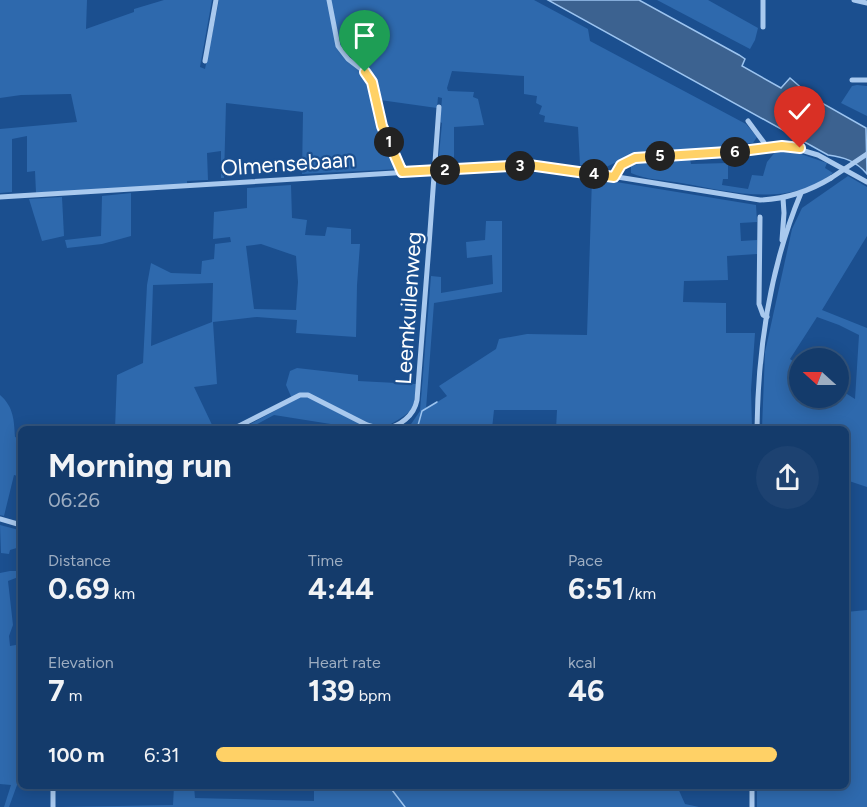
<!DOCTYPE html>
<html lang="en">
<head>
<meta charset="utf-8">
<style>
	:root { --surface:#143b6b; --page:#1d4271; --text:#f1f3f6; --muted:#9dadc1; --line:#33557e; --accent:#ffd166 }
	body { margin:0; font-family:Figtree,sans-serif; background:var(--page); color:var(--text); height:100vh; display:flex; flex-direction:column; font-size:22px; white-space:nowrap }
	* { box-sizing:border-box; margin:0 }
	p { font-size:20px; color:var(--muted) }
	.icon { flex:none; width:33px; height:33px; fill:none; stroke:currentColor; stroke-width:2; stroke-linecap:round; stroke-linejoin:round }
	.map { position:relative; flex:1; overflow:hidden }
	.side { position:absolute; left:18px; top:426px; width:831px; height:363px; display:flex; flex-direction:column; background:var(--surface); border-radius:9px; box-shadow:0 3px 15px #0003,0 0 0 2px var(--line) }
	.side>* { flex:none }
	.needle { width:39px; rotate:291deg }
	.tools { position:absolute; left:789px; top:348px; display:grid; gap:12px }
	.tools a { display:grid; place-items:center; width:60px; height:60px; border-radius:50%; background:var(--surface); box-shadow:0 3px 15px #0003,0 0 0 2px var(--line); font-size:30px }
	.pin { position:absolute; display:grid; place-items:center; width:51px; height:51px; color:#fff; margin:-62px -26px; border-radius:50% 50% 50% 0; rotate:-45deg; box-shadow:0 0 6px #0007 }
	.pin .icon { rotate:45deg }
	.km { position:absolute; width:30px; height:30px; margin:-15px; border-radius:50%; background:#222; color:#fff; font-size:16px; line-height:30px; text-align:center }
	.round { display:grid; place-items:center; flex:none; width:63px; height:63px; border-radius:32px; background:var(--page) }
	.headline { display:flex; align-items:center; justify-content:space-between; height:102px; padding:0 30px }
	h1 { font-size:33px; font-weight:700; line-height:45px }
	.figures { display:grid; grid-template-columns:repeat(3,1fr); gap:9px; height:102px; padding:6px 30px }
	.figures div { display:grid; align-content:center }
	.figures b { font-size:30px; font-weight:700 }
	.figures small { font-size:16px; font-weight:400 }
	.figures p { font-size:16px }
	ul { padding:0 30px; list-style:none; font-size:20px }
	li { display:grid; grid-template-columns:96px 72px 1fr; align-items:center; height:45px }
	li i { height:15px; border-radius:8px; background:var(--accent) }
	.map>svg:first-child { display:block }
</style>
</head>
<body>
<div class="map">
<svg width="867" height="807" viewBox="0 0 867 807">
	<rect width="100%" height="100%" fill="#1b4f8f"/>
	<!-- green -->
	<g fill="#2e69ad" fill-rule="evenodd">
		<path d="M0,0h87l-1,29 48,-17v-3l30,-9h48l-12,67 5,2 14,-69h315l54,29 2,12 156,83 11,13 -4,6 -30,3 -1,4 -85,5 -14,4 -19,9 -24,-3 -2,-38 -34,-5 1,-6 -6,-2 3,-8 -6,-3 1,-7 -13,-2v-18l-72,-5 -5,17 1,3 26,1 -1,5 5,2 6,26 -30,2v38l-16,1 4,-43 -2,-1 2,-24 -4,-1 -1,11 -57,-8c-3,-24 -16,-35 -34,-47l24,29 9,36 21,51 -98,5 1,-62 -77,-9 -2,75h-3v-27l-14,2 1,27 -21,1v3l-151,9 -1,-22 -8,1v-36l-15,3v53l-12,1v-64l77,-7 -6,-28 -50,1 -21,3z"/>
		<path d="M657,0h51l50,28 -3,12 -5,9z"/>
		<path d="M857,85l10,1v30l-26,-13 11,-17z"/>
		<path d="M783,150l12,2 32,11 -2,5 8,5c-44,35 -101,19 -152,10 -16,-3 -35,-3 -50,-10v-7l5,-5 54,-2 1,5 37,-1v16h-5l-1,6 26,4 4,-14 11,1 4,-14 9,-11z"/>
		<path d="M848,176l19,11v49l-45,74 45,18v159l-21,-7v-51l-84,-1 3,-76 27,-123 10,-21zM817,317l22,8 20,10 -4,64 -16,-10 -1,9h-38l-1,-33 -9,-6z"/>
		<path d="M592,178l164,27 1,17 -17,1 1,18 16,-1v14l-30,2 1,24 -44,1 -1,21 43,1v30h29l-4,57 1,39h-196l1,-19h-63l-2,19h-78l-5,-2 11,-16 11,-135 10,1v16l52,-9 -1,-29 -25,3 -1,-16 19,-2 1,-19h16v71l-68,11 -8,106 21,-13 -8,-10 57,-37 3,-10 28,-5 60,1z"/>
		<path d="M291,185l1,33 15,2 -2,15 20,1 2,-9 24,2v15h9l-3,41 -1,52 -60,-4 1,-13 -40,-3 -44,5 4,62 -23,3 20,42h-99l2,-54 26,-12 4,-78 4,-22 20,10 30,1 1,-13 12,-2 1,-15 16,-2 -1,-5 -17,2 1,-27 33,-4v-20zM261,244l35,12 2,26 -2,28 -42,-1 -8,-63zM213,283l-1,39 -61,24 2,-61z"/>
		<path d="M131,193v43l-29,8 -35,4 -2,-8 36,-4 1,-40z"/>
		<path d="M62,197l2,39 -22,5 -13,-42z"/>
		<path d="M297,368l61,7v6l58,3c-2,25 -2,27 -25,40l2,5h-31l-88,-14 -26,14h-7l52,-28 -7,-16 4,-14z"/>
		<path d="M0,395c14,12 14,26 15,42l6,2v38l-7,-2 -10,41 -4,-1z"/>
		<path d="M0,525l19,5 1,17 -10,3 -1,4 -8,-1z"/>
		<path d="M10,571h11v5l-13,5 5,44 -4,11 1,10 11,-2v141h-4l-8,22h-5l7,-22 -11,-1v-211z"/>
		<path d="M867,610v197h-110v-21h89v-174z"/>
		<path d="M174,786h20l1,12 119,3v-15h363l8,18 14,3h-640l114,-2z"/>
	</g>
	<!-- water -->
	<path fill="#3c6290" stroke="#9cc4f0" stroke-width="1.5" d="M548,0h91l100,55 6,4 -3,7 39,22 9,-10 23,20 53,30 1,46c-11,-13 -23,-17 -39,-19z"/>
	<g fill="none" stroke-linecap="round" stroke-linejoin="round">
		<!-- stream -->
		<g stroke="#9cc4f0" stroke-width="1.5">
			<path d="M417,429l5,-18 15,-9"/>
			<path d="M389,786l16,21"/>
		</g>
		<!-- minor -->
		<g stroke="#a9c9ee" stroke-width="5">
			<path d="M329,0l9,46 10,13 17,13 7,10 10,44 20,46"/>
			<path d="M854,0l13,3"/>
			<path d="M763,27v-27"/>
			<path d="M205,61l11,-61"/>
			<path d="M852,80h15"/>
			<path d="M748,121l20,27"/>
			<path d="M614,177l7,-12 14,-7 156,-11 27,8 49,27"/>
			<path d="M0,197l509,-31 20,-1 39,4 192,31c26,-1 48,-8 71,-22"/>
			<path d="M760,217l-1,87 4,11 4,2"/>
			<path d="M782,240l2,-27 -1,-15"/>
			<path d="M233,429l67,-34h8l59,30 14,4"/>
			<path d="M385,429c15,-3 29,-13 32,-29 8,-98 15,-195 22,-293"/>
			<path d="M757,429c1,-80 13,-162 44,-236"/>
			<path d="M0,519l21,6"/>
			<path d="M53,807v-21"/>
			<path d="M752,807v-21"/>
		</g>
		<!-- minor-bridge -->
		<path stroke="#a9c9ee" stroke-width="5" d="M831,178l36,-24"/>
	</g>
	<g fill="none" stroke-linecap="round" stroke-linejoin="round">
		<!-- route casing -->
		<g stroke="#fff" stroke-width="12">
			<path id="route" d="M365,72l7,10 10,44 20,46 127,-7 85,12 7,-12 14,-7 107,-7 40,-5 18,2"/>
		</g>
		<!-- route -->
		<use href="#route" stroke="#ffd166" stroke-width="8"/>
	</g>
	<g text-anchor="middle" stroke-width="4.5" stroke-linejoin="round" paint-order="stroke">
		<!-- street labels -->
		<g font-size="22" fill="#fff" stroke="#1b4f8f">
			<text transform="translate(288 163) rotate(-4)" y="8">Olmensebaan</text>
			<text transform="translate(408 308) rotate(-86)" y="8">Leemkuilenweg</text>
		</g>
	</g>
</svg>
<div class="tools">
<a><svg class="needle" viewBox="-14 -14 28 28"><path d="M0-13l5 13h-10z" fill="#e53935"/><path d="M0 13l5-13h-10z" fill="#9dadc1"/></svg></a>
</div>
<div class="pin" style="left:365px;top:72px;background:#1e9e55"><svg class="icon" aria-label="arrive" viewBox="0 0 24 24"><path d="M6 21V4h12l-3 4 3 4H6"/></svg></div>
<div class="pin" style="left:800px;top:148px;background:#d93025"><svg class="icon" aria-label="check" viewBox="0 0 24 24"><path d="M5 12l5 5 9-10"/></svg></div>
<b class="km" style="left:389px;top:142px">1</b>
<b class="km" style="left:445px;top:170px">2</b>
<b class="km" style="left:520px;top:166px">3</b>
<b class="km" style="left:594px;top:174px">4</b>
<b class="km" style="left:660px;top:156px">5</b>
<b class="km" style="left:735px;top:152px">6</b>
<section class="side">
<div class="headline"><div><h1>Morning run</h1><p>06:26</p></div><a class="round"><svg class="icon" aria-label="share" viewBox="0 0 24 24"><path d="M12 15V3M7 8l5-5 5 5M5 13v7h14v-7"/></svg></a></div>
<div class="figures">
<div><p>Distance</p><b>0.69<small> km</small></b></div>
<div><p>Time</p><b>4:44</b></div>
<div><p>Pace</p><b>6:51<small> /km</small></b></div>
</div>
<div class="figures">
<div><p>Elevation</p><b>7<small> m</small></b></div>
<div><p>Heart rate</p><b>139<small> bpm</small></b></div>
<div><p>kcal</p><b>46</b></div>
</div>
<ul>
<li><b>100 m</b>6:31<i style="width:93%"></i></li>
</ul>
</section>
</div>
</body>
</html>
